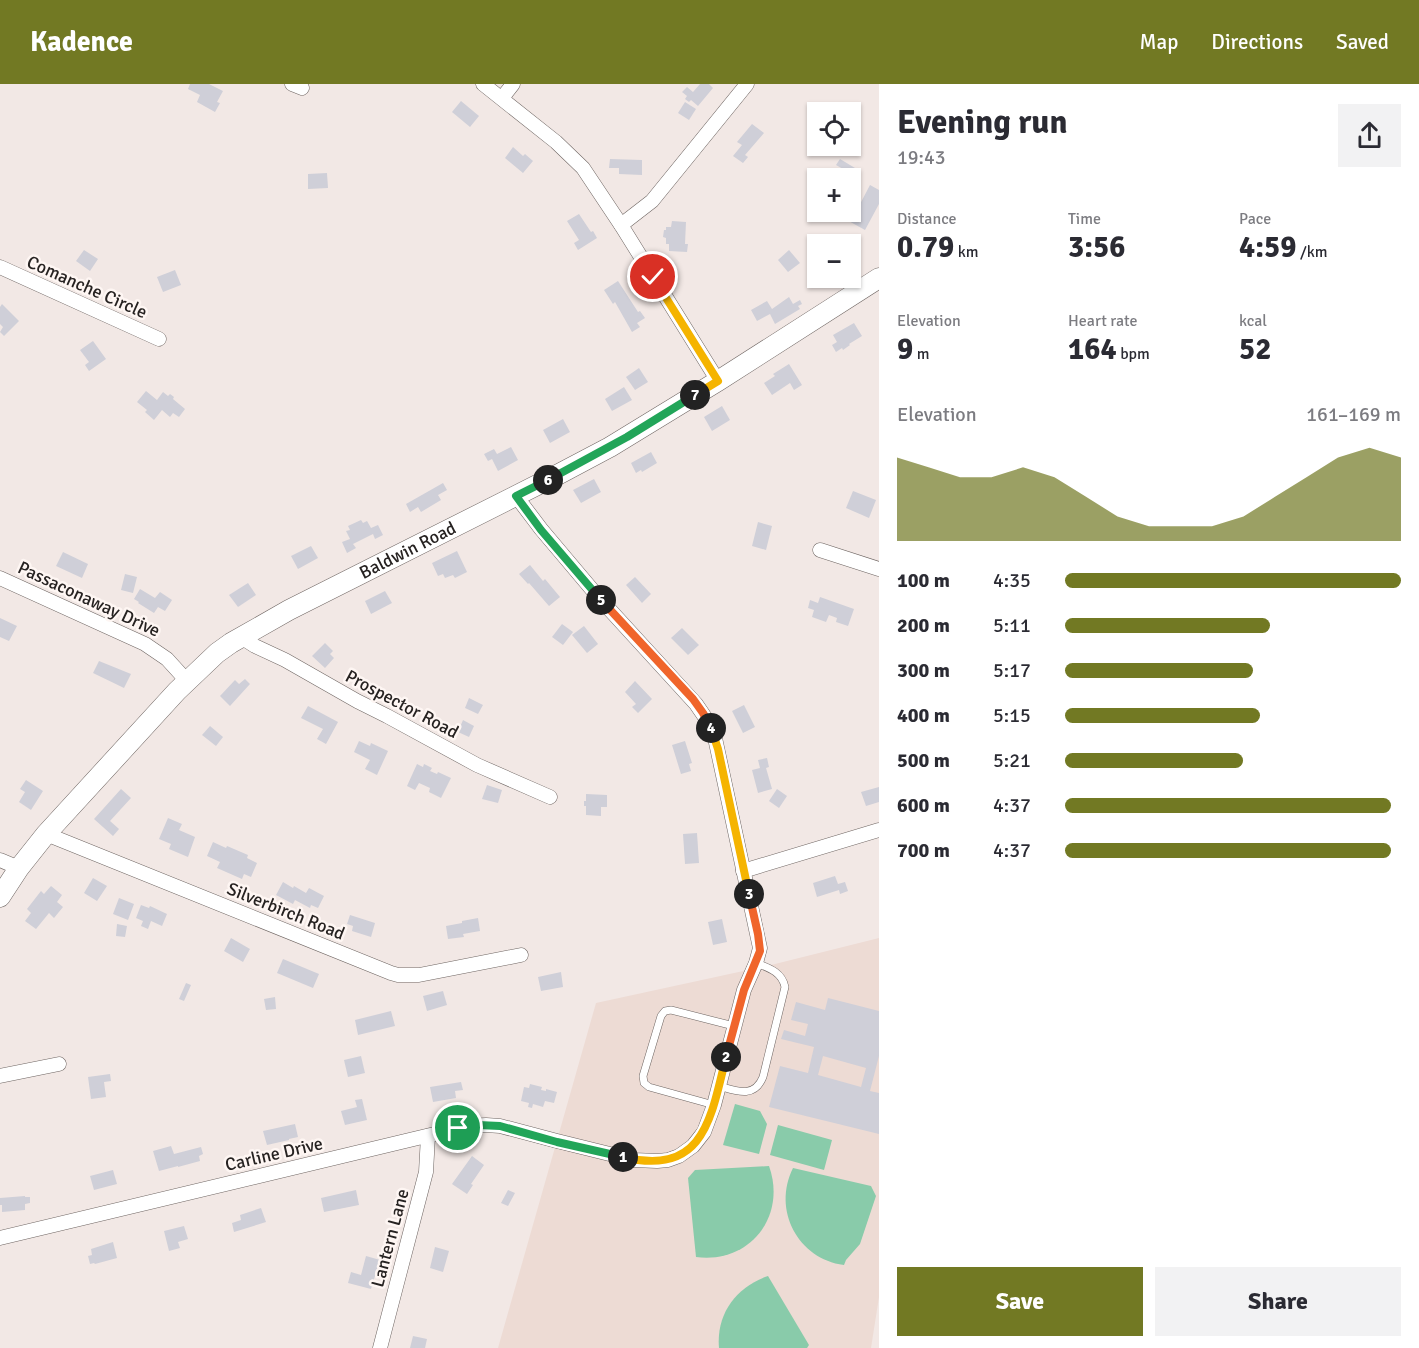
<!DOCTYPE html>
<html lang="en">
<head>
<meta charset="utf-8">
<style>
	:root { --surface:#fff; --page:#f2f2f3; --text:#2b2b33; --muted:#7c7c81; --accent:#727923 }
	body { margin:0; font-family:Signika,sans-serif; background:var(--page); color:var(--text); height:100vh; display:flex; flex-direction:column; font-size:22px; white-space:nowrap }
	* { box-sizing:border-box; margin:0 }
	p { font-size:20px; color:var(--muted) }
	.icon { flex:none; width:33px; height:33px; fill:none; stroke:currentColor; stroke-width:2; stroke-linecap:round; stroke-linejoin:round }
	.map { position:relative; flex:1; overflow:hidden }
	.details { display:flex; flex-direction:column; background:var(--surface); width:540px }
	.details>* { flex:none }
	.buttons { position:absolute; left:807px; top:18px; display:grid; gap:12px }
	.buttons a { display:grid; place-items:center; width:54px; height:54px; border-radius:0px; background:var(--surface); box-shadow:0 2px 4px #0004; font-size:30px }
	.pin { position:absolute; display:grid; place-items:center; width:51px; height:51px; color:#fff; margin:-26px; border:3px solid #fff; border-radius:50%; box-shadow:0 2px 6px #0007 }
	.km { position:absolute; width:30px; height:30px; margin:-15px; border-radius:50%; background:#222; color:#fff; font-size:16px; line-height:30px; text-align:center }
	.round { display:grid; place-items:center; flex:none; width:63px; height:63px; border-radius:0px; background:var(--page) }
	.overview { display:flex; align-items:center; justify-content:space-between; height:102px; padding:0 18px }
	h1 { font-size:33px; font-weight:800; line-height:45px }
	.figures { display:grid; grid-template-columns:repeat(3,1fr); gap:9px; height:102px; padding:6px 18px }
	.figures div { display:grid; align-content:center }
	.figures b { font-size:30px; font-weight:800 }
	.figures small { font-size:16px; font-weight:400 }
	.figures p { font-size:16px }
	.chart { height:168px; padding:12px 18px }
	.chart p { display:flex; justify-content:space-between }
	.chart svg { width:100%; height:108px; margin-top:6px; fill:var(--accent); opacity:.7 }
	.primary-button { display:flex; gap:12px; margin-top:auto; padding:12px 18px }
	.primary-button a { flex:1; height:69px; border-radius:0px; background:var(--accent); color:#fff; font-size:24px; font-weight:800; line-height:69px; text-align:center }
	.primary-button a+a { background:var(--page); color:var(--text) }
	ul { padding:0 18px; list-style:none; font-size:20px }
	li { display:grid; grid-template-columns:96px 72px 1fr; align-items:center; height:45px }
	li i { height:15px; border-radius:8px; background:var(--accent) }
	header { display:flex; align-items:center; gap:36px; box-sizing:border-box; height:84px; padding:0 30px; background:var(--accent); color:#fff }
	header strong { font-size:28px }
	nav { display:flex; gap:33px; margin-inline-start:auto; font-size:21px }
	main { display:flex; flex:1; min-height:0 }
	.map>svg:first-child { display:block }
</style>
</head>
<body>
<header>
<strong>Kadence</strong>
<nav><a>Map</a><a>Directions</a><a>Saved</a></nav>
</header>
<main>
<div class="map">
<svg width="879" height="1264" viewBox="0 0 879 1264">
	<rect width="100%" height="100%" fill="#f2e8e5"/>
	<!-- built -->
	<path fill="#eddbd4" d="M879,854v359l-8,51h-373l98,-345 175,-38z"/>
	<!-- green -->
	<g fill="#89cbaa">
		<path d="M735,1020l25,7 7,13 -8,30 -36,-9z"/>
		<path d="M778,1041l54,15 -8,30 -54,-15z"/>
		<path d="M769,1082c18,50 -19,98 -73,91l-8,-79 7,-8z"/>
		<path d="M793,1084l78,18 5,10 -16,48 -14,16 -2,5c-46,-6 -72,-55 -51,-97z"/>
		<path d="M768,1192l41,69 -2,3h-88c-3,-34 17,-61 49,-72z"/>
	</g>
	<!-- building -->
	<g fill="#cfcfd8" fill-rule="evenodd">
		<path d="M190,0h19l14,7 -6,11 3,1 -5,9 -18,-10 3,-7 -12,-6z"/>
		<path d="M700,0h9l4,4 -15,18 -7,-6 -2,2 -4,-3 2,-3 -5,-4 5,-5 6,5z"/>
		<path d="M461,17l18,15 -9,11 -18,-15z"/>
		<path d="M685,18l11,7 -7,11 -11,-7z"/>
		<path d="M752,40l12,9 -19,22 3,2 -5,6 -10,-7 9,-11 -5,-3z"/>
		<path d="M513,63l10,9 2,-2 8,7 -10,12 -18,-15z"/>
		<path d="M610,75l32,1v15l-23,-1v-6h-10z"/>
		<path d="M840,75l15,9 -3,6 -16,-9z"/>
		<path d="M327,89l1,15 -20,1v-15z"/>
		<path d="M870,101l9,5v14l-14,26 -29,-16 1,-2h13v-11l9,5z"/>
		<path d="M579,130l12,18 2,-1 4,7 -19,12 -4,-7 5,-3 -12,-19z"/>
		<path d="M672,137l14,1 -1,22h3l-1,8 -18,-1v-7h-3v-6l-3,-1 1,-7h2v-3h5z"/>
		<path d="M84,166l14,9 -8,12 -14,-10z"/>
		<path d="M789,166l11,13 -12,9 -10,-12z"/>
		<path d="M175,186l6,15 -18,7 -6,-15z"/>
		<path d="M618,197l20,31 2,-1 5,7 -8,5 3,4 -8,5 -17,-30 -2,2 -9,-14z"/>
		<path d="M789,213l4,7 7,-4 2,4 -4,2 2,3 -25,15 -5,-10 -13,7 -6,-11 16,-9 5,8z"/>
		<path d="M2,220l17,17 -15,15 -4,-4 3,-5 -3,-3v-17z"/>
		<path d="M854,239l8,13 -13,8 1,1 -7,5 -1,-2 -6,4 -4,-7 5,-3 -4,-7z"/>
		<path d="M93,257l13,18 -17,12 -4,-6 4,-3 -9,-12z"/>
		<path d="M789,280l13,21 -8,5 -4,-7 -18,12 -8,-12 11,-7 -2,-2z"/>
		<path d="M639,284l9,14 -13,8 -9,-13z"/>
		<path d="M624,303l8,13 -20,11 -7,-12z"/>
		<path d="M146,307l11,9 6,-8 5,4 2,-2 4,3 -1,2 12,10 -6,8 -6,-4 -3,4 -8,-7 -8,10 -9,-8 2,-2 -10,-8z"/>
		<path d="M722,322l8,14 -18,11 -8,-14z"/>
		<path d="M563,335l7,13 -20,11 -7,-13z"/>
		<path d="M511,363l7,13 -20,11 -6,-12 -4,2 -4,-7 10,-5 3,5z"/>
		<path d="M651,368l6,11 -15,9 -1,-2 -5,3 -5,-10z"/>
		<path d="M594,395l7,13 -20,11 -8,-13z"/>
		<path d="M443,399l4,7 -9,5 3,5 -20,12 -3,-5 -8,5 -4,-8z"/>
		<path d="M853,407l23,9 -7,18 -23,-10z"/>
		<path d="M361,436l2,3 4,-2 4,7 7,-3 5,10 -8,4 -2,-5 -20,10 3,4 -9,5 -5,-11 8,-3 -4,-8 4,-1 -2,-4z"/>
		<path d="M758,438l14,4 -6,24 -14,-4z"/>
		<path d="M311,462l7,12 -20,11 -7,-13z"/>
		<path d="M457,467l10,21 -12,6 -2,-3 -8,3 -2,-4 -5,2 -6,-13z"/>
		<path d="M63,468l25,12 -6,14 -26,-12z"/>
		<path d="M530,481l13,16 2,-2 15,18 -11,9 -20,-23 -1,1 -9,-10z"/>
		<path d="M125,490l12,3 -4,16 -12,-3z"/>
		<path d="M635,493l16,17 -9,9 -16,-18z"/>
		<path d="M248,499l8,12 -18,12 -9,-12z"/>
		<path d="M140,505l15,9 5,-6 12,8 -7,11 -7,-4 -4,6 -16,-10 1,-1 -5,-3z"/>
		<path d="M385,507l7,12 -21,11 -6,-13z"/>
		<path d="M820,513l34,12 -6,17 -12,-4 1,-4 -8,-3 -3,7 -14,-5 2,-7 -6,-2 2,-8 8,3z"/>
		<path d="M0,534l17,8 -8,15 -9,-4z"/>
		<path d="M562,540l11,8 -10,13 -11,-8z"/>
		<path d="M584,542l14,18 -11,9 -15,-18z"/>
		<path d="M682,544l17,17 -11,10 -17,-17z"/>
		<path d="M325,559l8,8 -3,3 4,4 -9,10 -13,-12z"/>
		<path d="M99,577l32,13 -7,14 -31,-15z"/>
		<path d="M245,595l5,5 -20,22 -10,-10 15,-16 4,4z"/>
		<path d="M635,597l17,18 -14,14 -6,-6 4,-3 -11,-12z"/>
		<path d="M469,614l14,7 -5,9 -13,-6z"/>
		<path d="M744,621l11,22 -12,6 -11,-22z"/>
		<path d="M308,622l30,16 -12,22 -9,-5 6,-10 -22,-11z"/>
		<path d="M463,636l11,6 -5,11 -11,-5z"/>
		<path d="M210,642l13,11 -7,9 -14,-11z"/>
		<path d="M359,657l11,5 1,-3 17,8 -11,24 -12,-6 5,-9 -16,-8z"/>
		<path d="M685,657l7,22 -3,1 2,7 -10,3 -9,-29z"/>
		<path d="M767,674l2,9 -3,1 6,21 -14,4 -6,-23 8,-2 -2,-8z"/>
		<path d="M417,680l6,3 1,-3 8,4 -2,3 7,3 1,-2 13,6 -10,20 -12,-6 1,-4 -11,-5 -4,7 -8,-4z"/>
		<path d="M26,696l17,11 -12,19 -12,-8 6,-10 -5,-3z"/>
		<path d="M487,701l15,5 -4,13 -16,-4z"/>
		<path d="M879,703v15l-13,4 -5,-14z"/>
		<path d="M121,705l10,9 -21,23 9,8 -6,7 -19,-17z"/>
		<path d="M777,705l10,7 -8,12 -10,-7z"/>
		<path d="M586,710l21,1v12h-6v9l-15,-1v-9h-2v-5h2z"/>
		<path d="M168,734l14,6 -3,6 16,7 -7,20 -19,-8 2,-5 -12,-5z"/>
		<path d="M697,749l2,30 -14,1 -2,-30z"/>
		<path d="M213,758l13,6 1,-2 21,9 -1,3 10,5 -6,14 -7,-3 -2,5 -25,-11 3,-6 -13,-6z"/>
		<path d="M835,792l3,8 7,-2 3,9 -8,3 -1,-4 -22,7 -4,-14z"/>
		<path d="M93,794l14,8 -10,15 -13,-8z"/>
		<path d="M283,798l10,6 1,-2 12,7 3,-5 15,8 -6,12 -7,-3 -1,3 -15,-8 -2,4 -17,-9z"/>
		<path d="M51,802l11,9 -5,7 6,5 -9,11 -5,-5 -13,16 -11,-8 6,-8 -4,-4 14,-18 3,3z"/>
		<path d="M119,814l15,6 -6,16 -15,-6z"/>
		<path d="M141,821l8,3 1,-2 17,8 -5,12 -11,-5 -3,8 -7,-3 2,-5 -7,-3z"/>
		<path d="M350,831l25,8 -4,14 -19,-6 1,-5 -6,-2z"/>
		<path d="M478,834l2,13 -17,3 1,3 -16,2 -2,-13 16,-3v-2z"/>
		<path d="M722,835l5,23 -14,3 -5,-23z"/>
		<path d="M117,840l10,2 -2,11 -9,-1z"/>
		<path d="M231,854l19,11 -7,13 -19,-11z"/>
		<path d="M283,875l36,15 -6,14 -36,-15z"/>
		<path d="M561,888l2,15 -22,4 -3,-14z"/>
		<path d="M186,899l5,2 -7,16 -5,-2z"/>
		<path d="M443,907l4,14 -20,6 -4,-15z"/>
		<path d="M275,913l1,12 -10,1 -2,-11z"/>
		<path d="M828,914l51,13v45l-9,35 9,2v41l-110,-27 11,-41 28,7 6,-26 -33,-8 3,-9 21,6 3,-12 -17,-4 5,-18 29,8zM823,972l43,12 -5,19 -43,-12z"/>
		<path d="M391,927l4,15 -37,9 -3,-15z"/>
		<path d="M361,972l4,17 -17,4 -4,-17z"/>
		<path d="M110,990l1,7 -7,1 2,15 -15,2 -3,-22z"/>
		<path d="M461,998l2,8 -8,1 1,7 -23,4 -3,-15z"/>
		<path d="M530,1000l12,3 -1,3 5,1v-2l11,3 -3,11 -9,-2 -2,6 -10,-3 -1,4 -4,-1 1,-4 -8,-2 3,-14 5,1z"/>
		<path d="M362,1015l5,21 -22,5 -4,-14 16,-4 -2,-7z"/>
		<path d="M295,1040l3,13 -9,2v1l-22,5 -4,-14z"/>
		<path d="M171,1062l3,8 27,-7 2,7 -4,2 1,5 -22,6v-1l-19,5 -6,-20z"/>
		<path d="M472,1072l12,9 -13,19 2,1 -6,9 -15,-10z"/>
		<path d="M113,1086l4,14 -23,6 -4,-14z"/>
		<path d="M356,1106l3,15 -35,7 -3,-14z"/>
		<path d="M508,1106l7,3 -7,13 -7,-3z"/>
		<path d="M25,1112v1h5v6l-5,1v6l-23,2v-7h-2v-7z"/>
		<path d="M261,1124l5,14 -32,10 -2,-9 9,-3 -1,-5z"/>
		<path d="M184,1142l4,13 -10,3 2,6 -11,3 -5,-20z"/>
		<path d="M113,1158l4,16 -22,6 -1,-1 -4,1 -2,-8 4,-1 -1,-6z"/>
		<path d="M435,1163l14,4 -6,21 -13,-4z"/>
		<path d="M366,1172l14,4 -9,29 -23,-6 3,-11 10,3z"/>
		<path d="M413,1252l14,3 -2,9h-15z"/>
	</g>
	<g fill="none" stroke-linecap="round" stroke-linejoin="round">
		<!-- lane casing -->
		<g stroke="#6e6562" stroke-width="8">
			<g id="lane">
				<path d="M719,1002c17,5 35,13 44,-9l22,-90c-3,-15 -16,-19 -29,-24"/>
				<path d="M714,1021l-65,-18 -5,-4 -1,-7 18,-60 4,-5 6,-1 63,16"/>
			</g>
		</g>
		<!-- street casing -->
		<g stroke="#6e6562" stroke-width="15">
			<g id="street">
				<path d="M292,0l10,4"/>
				<path d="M483,0l73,58 27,26 38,57 97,156"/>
				<path d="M502,14l11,-14"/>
				<path d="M621,141l31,-24 95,-117"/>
				<path d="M0,183l159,72"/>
				<path d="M820,466l59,19"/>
				<path d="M0,494l145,66 22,15 20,22"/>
				<path d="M241,553l14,9 30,14 72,41 30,15 90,49 73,32"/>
				<path d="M46,750l345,139 7,2h21l102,-20"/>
				<path d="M0,776l19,8"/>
				<path d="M743,787l136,-41"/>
				<path d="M0,992l59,-12"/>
				<path d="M0,1154l468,-112 18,-1 14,1 57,15 77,19 23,1 11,-1 11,-4 14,-10 11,-14 10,-27 30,-115 12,-27 4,-15 -45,-210 -6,-15 -13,-19 -96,-105 -59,-70 -25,-33"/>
				<path d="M380,1264l46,-176 2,-36"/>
			</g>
		</g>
		<!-- secondary casing -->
		<g stroke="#6e6562" stroke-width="21">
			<g id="secondary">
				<path id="s1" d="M0,813l19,-29 27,-34 131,-143 40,-38 14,-10 58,-33 270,-136 51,-27 108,-66 161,-103"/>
			</g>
		</g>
		<!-- lane -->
		<use href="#lane" stroke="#fff" stroke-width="7"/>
		<!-- street -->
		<use href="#street" stroke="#fff" stroke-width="14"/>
		<!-- secondary -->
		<use href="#secondary" stroke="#fff" stroke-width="20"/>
	</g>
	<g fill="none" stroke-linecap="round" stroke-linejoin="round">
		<!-- split-1 casing -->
		<g stroke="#fff" stroke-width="12">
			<path id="split-1" d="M458,1044l20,-3 22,1 57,16 66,15"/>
		</g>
		<!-- split-2 casing -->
		<g stroke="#fff" stroke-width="12">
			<path id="split-2" d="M623,1073c81,20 88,-39 103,-100"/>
		</g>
		<!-- split-3 casing -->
		<g stroke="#fff" stroke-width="12">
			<path id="split-3" d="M726,973l18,-67 16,-39 -2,-17 -9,-40"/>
		</g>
		<!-- split-4 casing -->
		<g stroke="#fff" stroke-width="12">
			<path id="split-4" d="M711,644l7,21 31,145"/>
		</g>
		<!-- split-5 casing -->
		<g stroke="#fff" stroke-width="12">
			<path id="split-5" d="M601,516l92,99 10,14 8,15"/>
		</g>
		<!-- split-6 casing -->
		<g stroke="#fff" stroke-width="12">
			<path id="split-6" d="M548,396l-32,16 25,34 60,70"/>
		</g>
		<!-- split-7 casing -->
		<g stroke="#fff" stroke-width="12">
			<path id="split-7" d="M548,396l79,-43 68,-42"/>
		</g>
		<!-- split-8 casing -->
		<g stroke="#fff" stroke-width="12">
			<path id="split-8" d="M653,193l65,104 -23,14"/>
		</g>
		<!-- split-1 -->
		<use href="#split-1" stroke="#22a559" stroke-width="8"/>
		<!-- split-2 -->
		<use href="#split-2" stroke="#f5b400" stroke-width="8"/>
		<!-- split-3 -->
		<use href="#split-3" stroke="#f0652b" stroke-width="8"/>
		<!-- split-4 -->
		<use href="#split-4" stroke="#f5b400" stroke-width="8"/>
		<!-- split-5 -->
		<use href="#split-5" stroke="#f0652b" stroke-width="8"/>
		<!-- split-6 -->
		<use href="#split-6" stroke="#22a559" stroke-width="8"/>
		<!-- split-7 -->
		<use href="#split-7" stroke="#22a559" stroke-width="8"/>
		<!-- split-8 -->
		<use href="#split-8" stroke="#f5b400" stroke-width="8"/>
	</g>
	<g text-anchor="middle" stroke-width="5" stroke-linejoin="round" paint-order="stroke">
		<!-- street labels -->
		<g font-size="18" fill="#262221" stroke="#fef6f3">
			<text transform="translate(87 203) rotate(24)" y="6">Comanche Circle</text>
			<text dy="6" stroke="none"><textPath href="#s1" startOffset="544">Baldwin Road</textPath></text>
			<text transform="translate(89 515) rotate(25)" y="6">Passaconaway Drive</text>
			<text transform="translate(402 620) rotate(28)" y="6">Prospector Road</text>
			<text transform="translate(286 827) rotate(22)" y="6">Silverbirch Road</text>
			<text transform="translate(274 1070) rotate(-13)" y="6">Carline Drive</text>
			<text transform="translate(390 1154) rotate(-75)" y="6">Lantern Lane</text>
		</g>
	</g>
</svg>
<div class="buttons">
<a><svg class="icon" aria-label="locate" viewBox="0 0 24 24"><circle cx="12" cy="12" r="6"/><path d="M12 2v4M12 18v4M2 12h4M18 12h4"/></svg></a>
<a>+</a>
<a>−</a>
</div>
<div class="pin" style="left:458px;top:1044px;background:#1e9e55"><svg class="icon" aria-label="arrive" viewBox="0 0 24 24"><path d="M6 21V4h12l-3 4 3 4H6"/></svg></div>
<div class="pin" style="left:653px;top:193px;background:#d93025"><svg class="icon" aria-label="check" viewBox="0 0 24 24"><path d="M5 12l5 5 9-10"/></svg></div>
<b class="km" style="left:623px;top:1073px">1</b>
<b class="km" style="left:726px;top:973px">2</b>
<b class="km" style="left:749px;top:810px">3</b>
<b class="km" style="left:711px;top:644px">4</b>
<b class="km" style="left:601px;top:516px">5</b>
<b class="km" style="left:548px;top:396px">6</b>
<b class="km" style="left:695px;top:311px">7</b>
</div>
<section class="details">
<div class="overview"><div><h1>Evening run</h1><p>19:43</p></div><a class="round"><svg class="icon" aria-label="share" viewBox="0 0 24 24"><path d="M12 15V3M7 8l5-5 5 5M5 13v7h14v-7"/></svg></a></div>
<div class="figures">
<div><p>Distance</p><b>0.79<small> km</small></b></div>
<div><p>Time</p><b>3:56</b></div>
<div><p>Pace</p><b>4:59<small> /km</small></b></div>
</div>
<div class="figures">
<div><p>Elevation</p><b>9<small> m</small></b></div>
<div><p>Heart rate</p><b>164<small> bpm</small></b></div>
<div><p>kcal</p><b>52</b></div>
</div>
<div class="chart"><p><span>Elevation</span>161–169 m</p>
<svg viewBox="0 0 160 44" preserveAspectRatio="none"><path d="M0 44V10L10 14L20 18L30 18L40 14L50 18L60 26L70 34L80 38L90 38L100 38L110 34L120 26L130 18L140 10L150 6L160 10V44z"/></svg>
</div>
<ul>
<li><b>100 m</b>4:35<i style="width:100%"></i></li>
<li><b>200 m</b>5:11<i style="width:61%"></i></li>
<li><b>300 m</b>5:17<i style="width:56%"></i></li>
<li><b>400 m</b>5:15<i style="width:58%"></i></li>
<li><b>500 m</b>5:21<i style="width:53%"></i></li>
<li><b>600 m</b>4:37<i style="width:97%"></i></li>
<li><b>700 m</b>4:37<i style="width:97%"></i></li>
</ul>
<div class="primary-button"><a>Save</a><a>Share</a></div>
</section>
</main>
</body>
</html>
